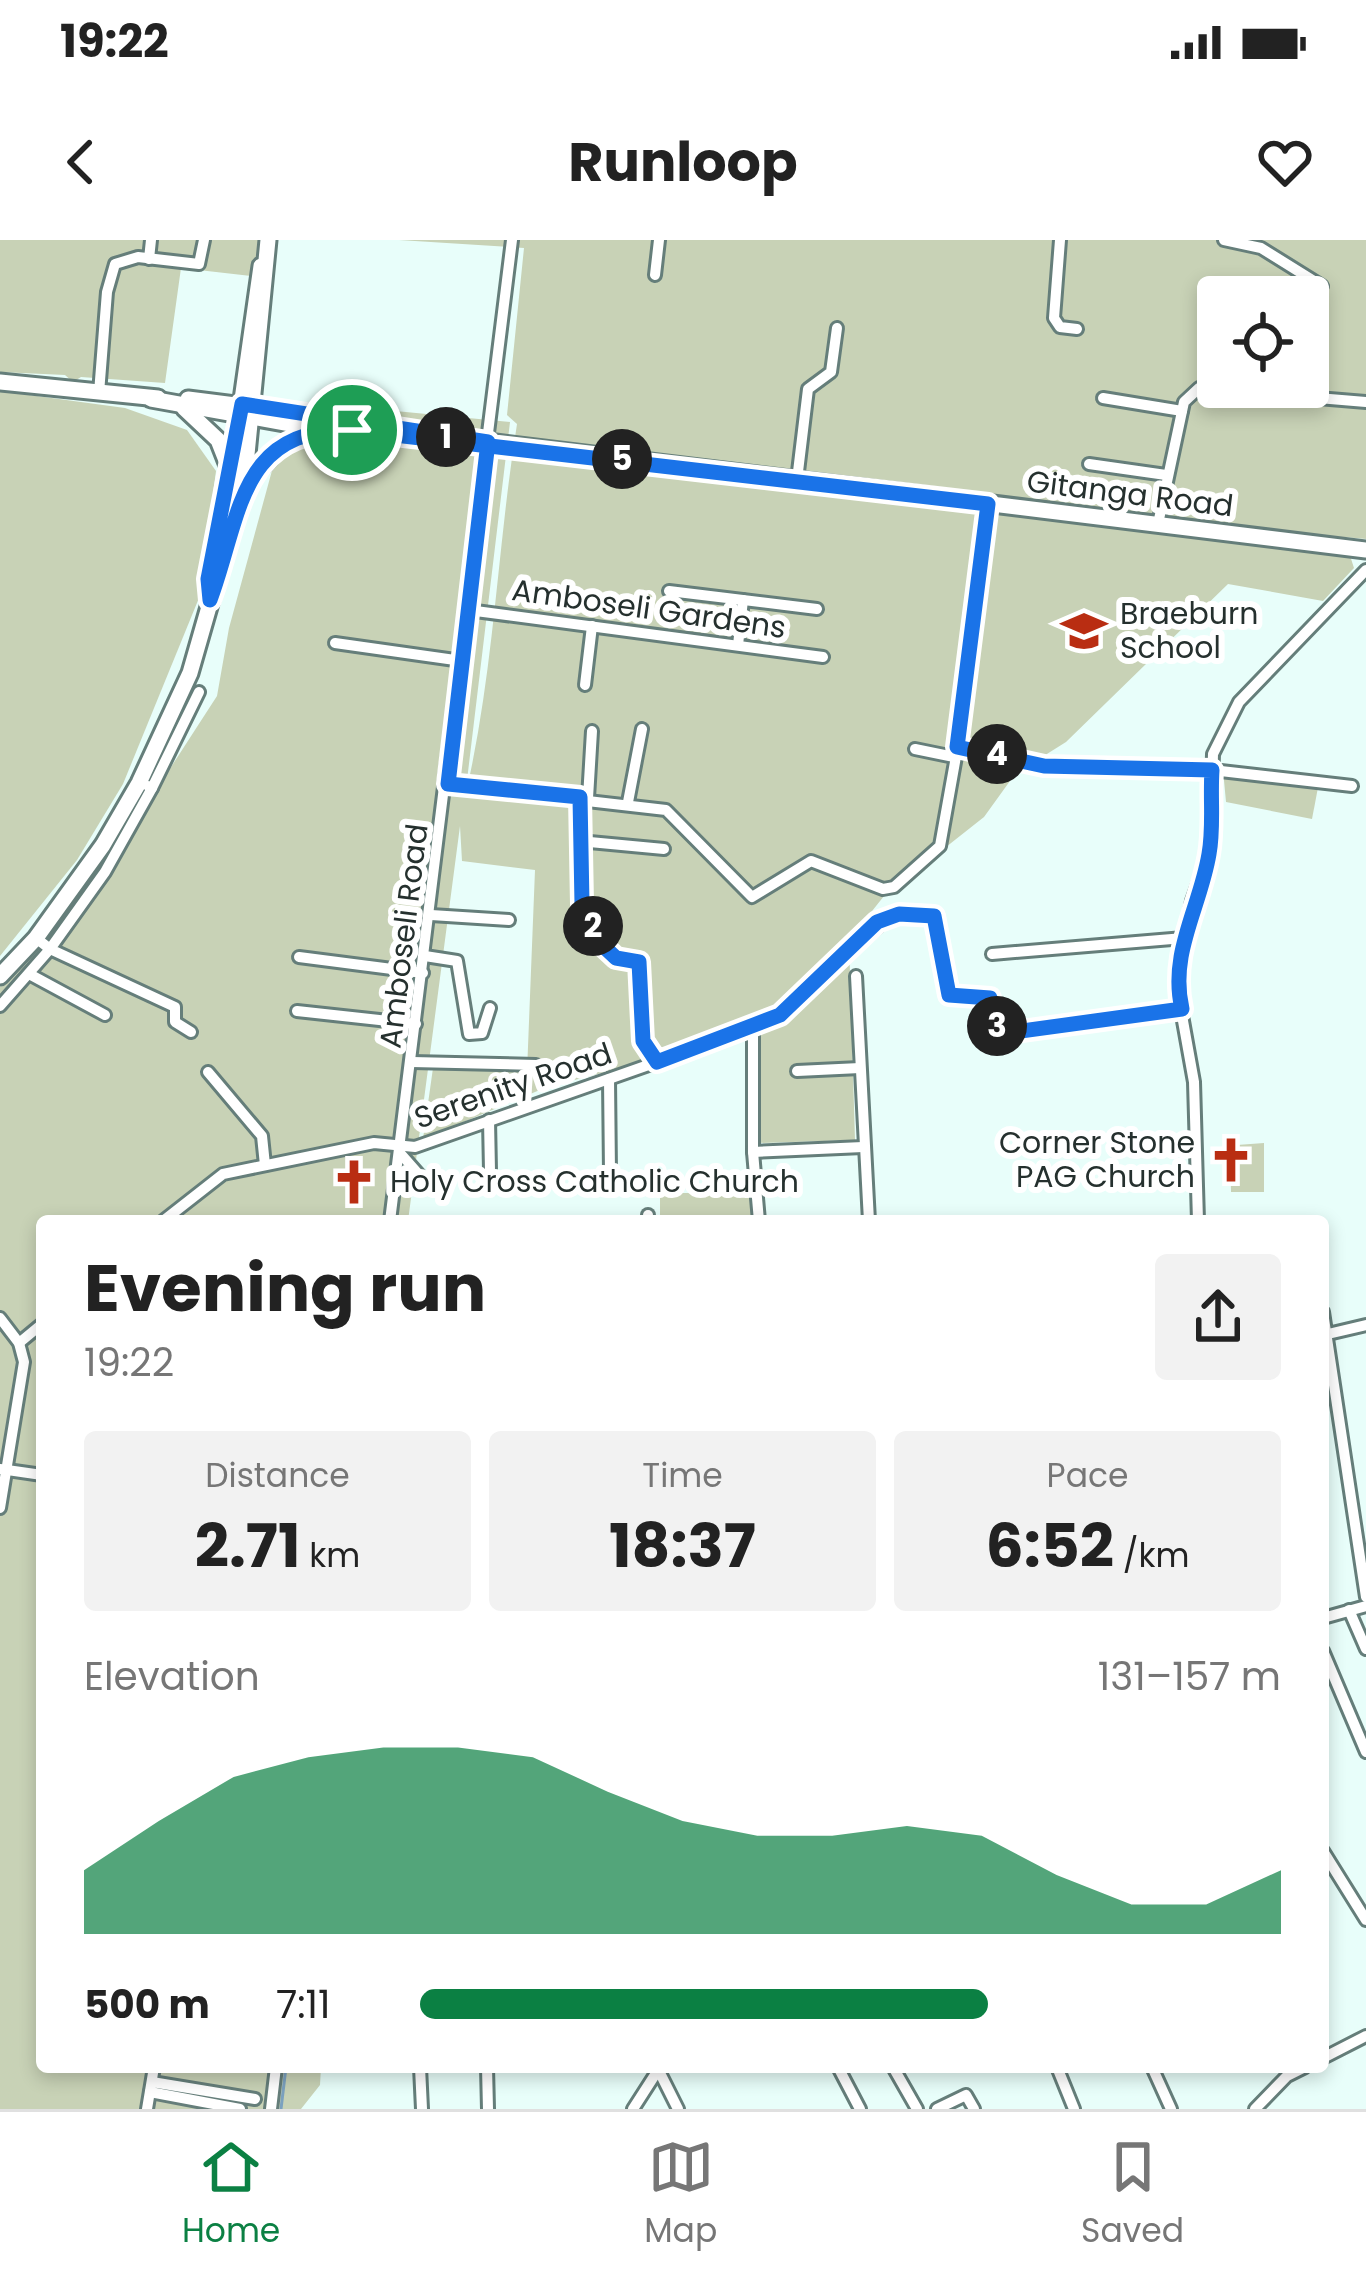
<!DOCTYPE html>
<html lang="en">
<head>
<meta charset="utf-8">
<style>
	:root { --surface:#fff; --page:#f2f2f2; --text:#222; --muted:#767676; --line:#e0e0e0; --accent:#0b8043 }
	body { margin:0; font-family:Poppins,sans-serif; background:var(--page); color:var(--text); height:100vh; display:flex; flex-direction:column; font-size:45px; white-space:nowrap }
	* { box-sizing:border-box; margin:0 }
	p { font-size:39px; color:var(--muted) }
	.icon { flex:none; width:66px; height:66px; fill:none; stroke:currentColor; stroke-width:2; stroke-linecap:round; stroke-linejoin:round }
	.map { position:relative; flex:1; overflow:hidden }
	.panel { position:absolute; left:36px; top:975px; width:1293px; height:858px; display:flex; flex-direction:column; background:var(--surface); border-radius:12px; box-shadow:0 6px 18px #0003 }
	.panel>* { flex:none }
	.fabs { position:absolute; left:1197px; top:36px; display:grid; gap:24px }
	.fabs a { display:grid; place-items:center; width:132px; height:132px; border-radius:12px; background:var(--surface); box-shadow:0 6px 18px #0003; font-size:60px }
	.pin { position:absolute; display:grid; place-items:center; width:102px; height:102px; color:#fff; margin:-51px; border:6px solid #fff; border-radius:50%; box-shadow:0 3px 12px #0007 }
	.km { position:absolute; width:60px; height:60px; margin:-30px; border-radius:50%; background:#222; color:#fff; font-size:33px; line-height:60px; text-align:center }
	.round { display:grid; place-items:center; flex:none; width:126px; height:126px; border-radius:12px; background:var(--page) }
	.headline { display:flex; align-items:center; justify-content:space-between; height:204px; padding:0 48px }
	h1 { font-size:66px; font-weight:700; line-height:90px }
	.metrics { display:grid; grid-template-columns:repeat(3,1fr); gap:18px; height:204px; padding:12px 48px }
	.metrics div { display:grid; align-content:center; border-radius:12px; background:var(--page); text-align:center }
	.metrics b { font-size:60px; font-weight:700 }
	.metrics small { font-size:33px; font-weight:400 }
	.metrics p { font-size:33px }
	.chart { height:336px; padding:24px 48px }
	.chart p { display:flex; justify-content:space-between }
	.chart svg { width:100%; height:216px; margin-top:12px; fill:var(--accent); opacity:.7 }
	ul { padding:0 48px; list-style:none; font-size:39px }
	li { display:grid; grid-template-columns:192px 144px 1fr; align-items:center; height:90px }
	li i { height:30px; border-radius:15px; background:var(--accent) }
	.status { display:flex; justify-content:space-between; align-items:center; height:84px; padding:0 60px; background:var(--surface); direction:ltr }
	.status svg { height:33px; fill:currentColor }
	header { display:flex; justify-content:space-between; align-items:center; height:156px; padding:0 48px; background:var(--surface); font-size:54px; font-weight:700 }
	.menu { display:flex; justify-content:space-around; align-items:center; height:168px; border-top:3px solid var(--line); background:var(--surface); font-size:33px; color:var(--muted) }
	.menu a { display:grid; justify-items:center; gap:6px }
	.menu .current { color:var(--accent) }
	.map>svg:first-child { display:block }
</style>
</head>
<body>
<div class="status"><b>19:22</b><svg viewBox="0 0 49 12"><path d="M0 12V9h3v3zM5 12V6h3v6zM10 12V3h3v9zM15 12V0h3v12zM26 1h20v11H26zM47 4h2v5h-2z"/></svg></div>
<header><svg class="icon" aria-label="back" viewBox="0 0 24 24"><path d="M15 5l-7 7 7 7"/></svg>Runloop<svg class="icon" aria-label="heart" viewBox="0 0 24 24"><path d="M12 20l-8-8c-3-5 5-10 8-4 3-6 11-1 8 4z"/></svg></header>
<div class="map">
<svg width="1366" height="1869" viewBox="0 0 1366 1869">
	<rect width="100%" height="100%" fill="#e8fefa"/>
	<!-- green -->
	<g fill="#c8d2b6" fill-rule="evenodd">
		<path d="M0,0h262l-11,36 -70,-8 -16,115 -84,-6 -8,5 -8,-7 -65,-3z"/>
		<path d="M399,0h967v299l-22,-2 10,31 -31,33 -95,-17 -162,158 -51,32 -31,43 -100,79 -35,44 6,200 -97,3 -11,-107 -200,51 -124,52 10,-71 94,4 8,-202 -73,-9 -2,-35 -52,395h-366v846h279l-1,18 -19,24h-301v-1122l79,-87 48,-65 90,-139 12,-68 62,-227 219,21 -45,375c29,-123 32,-248 52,-373l-10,-9 17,-167zM1218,57h90v90h-90z"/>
		<path d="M0,151l125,17 62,22 29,41 -17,127 -76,186 -46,76 -77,96z"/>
		<path d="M1223,530l97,7 -8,42 -86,-17z"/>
		<path d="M1264,903v49h-33l-1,-39 7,-8z"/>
		<rect x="660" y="953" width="91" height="28"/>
	</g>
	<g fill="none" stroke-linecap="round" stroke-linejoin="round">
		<!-- stream -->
		<path stroke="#7ba1bf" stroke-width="3" d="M281,1869l5,-42"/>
		<!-- street casing -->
		<g stroke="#657e7a" stroke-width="16">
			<g id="street">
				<path d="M1060,0l-6,78 6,9 17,2"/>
				<path d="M1224,0l37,8 61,38"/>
				<path d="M149,19l2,-19"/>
				<path d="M655,35l4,-35"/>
				<path d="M99,153l8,-101 8,-28 23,-7 61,7 5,-24"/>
				<path d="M1103,158l79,13"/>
				<path d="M1089,224l77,11"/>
				<path d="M797,240l11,-91 23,-17 6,-44"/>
				<path d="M1158,284l26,-122 15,-14 167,14"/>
				<path d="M669,351l148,18"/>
				<path d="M468,370l355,47"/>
				<path d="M335,403l127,18"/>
				<path d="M738,405l5,-45"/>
				<path d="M585,445l7,-59"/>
				<path d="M957,507l87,19 168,4 140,16"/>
				<path d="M915,509l39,8"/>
				<path d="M448,545l218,25 86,87 59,-36 72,28 11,-2 46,-41 27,-151 21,-191"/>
				<path d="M148,546l4,2 47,-96"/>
				<path d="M152,548l-47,84 -55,77 125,58v15l16,10"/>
				<path d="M580,557l2,107 -9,20 13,6 8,-11 -12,-15"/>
				<path d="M588,558l4,-67"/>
				<path d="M628,562l14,-73"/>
				<path d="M579,601l85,8"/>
				<path d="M431,675l78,5"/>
				<path d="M586,690l30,28 23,4 4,79 14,21"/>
				<path d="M992,714l192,-16"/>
				<path d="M425,716l32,5 12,73 13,-1 8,-25"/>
				<path d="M299,717l124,16"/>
				<path d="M31,735l74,40"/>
				<path d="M856,736l13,245"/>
				<path d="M0,766l50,-57 -14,-11"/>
				<path d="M297,771l119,13"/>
				<path d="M753,789v123l6,69"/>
				<path d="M412,822l124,3"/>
				<path d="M797,831l63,-3"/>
				<path d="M208,832l54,64 3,29"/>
				<path d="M609,839l1,94"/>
				<path d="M489,880l1,51"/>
				<path d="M753,912l110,-5"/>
				<path d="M400,913l22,25"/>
				<path d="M648,975v6"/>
				<path d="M163,981l60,-47 151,-31 41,4 353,-124 123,-108 43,2 15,78 41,3 11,36 181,-25"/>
				<path d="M390,981l122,-981"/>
				<path d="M1198,981l-4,-139 -18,-100 16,-81 18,-50 3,-97 26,-52 127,-132"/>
				<path d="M1323,1072l43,285"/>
				<path d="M0,1078l19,25 5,19 -24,146"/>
				<path d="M1328,1094l38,-9"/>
				<path d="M19,1103l23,-19"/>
				<path d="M0,1229l42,6"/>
				<path d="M1349,1370l17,39"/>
				<path d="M1323,1378l43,-12"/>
				<path d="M1323,1411l43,101"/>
				<path d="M1323,1611l43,69"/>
				<path d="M1323,1818l43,-22"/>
				<path d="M420,1827l2,42"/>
				<path d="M487,1827l1,42"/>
				<path d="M838,1827l22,42"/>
				<path d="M893,1827l24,42"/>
				<path d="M1057,1827l17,42"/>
				<path d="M1152,1827l19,42"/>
				<path d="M658,1829l20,40"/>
				<path d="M152,1842l103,17"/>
				<path d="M150,1852l90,17"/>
				<path d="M147,1869l7,-42"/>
				<path d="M271,1869l5,-42"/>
				<path d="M633,1869l27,-42"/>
				<path d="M937,1869l29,-14 8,14"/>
				<path d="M1255,1869l32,-33 18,-9"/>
			</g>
		</g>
		<!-- secondary casing -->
		<g stroke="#657e7a" stroke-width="21">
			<g id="secondary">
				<path d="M0,142l158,16"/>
				<path d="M151,159l167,30 170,13 878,108"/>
				<path d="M188,159l184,23"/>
				<path d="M184,168l34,32 11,28"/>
				<path d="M246,244l34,-37 35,-17"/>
				<path d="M208,345l23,-108 30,-211"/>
				<path d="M0,736l36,-38 67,-93 36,-62 51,-110 54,-188 24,-245"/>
			</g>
		</g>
		<!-- street -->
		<use href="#street" stroke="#fff" stroke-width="10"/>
		<!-- secondary -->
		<use href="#secondary" stroke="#fff" stroke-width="15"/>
	</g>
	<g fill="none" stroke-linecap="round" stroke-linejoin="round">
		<!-- route casing -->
		<g stroke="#fff" stroke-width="24">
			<path id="route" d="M352,190c-114,-3 -111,87 -142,170l-2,-21 34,-175 246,38 -40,342 132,13 2,107 12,15 -8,11 30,28 23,4 4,79 14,21 123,-47 97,-93 22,-8 35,2 15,79 41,3 10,36 182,-25c-13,-56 18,-101 27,-155 5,-27 1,-56 3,-84l-168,-4 -87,-19 31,-243 -636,-74"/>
		</g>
		<!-- route -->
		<use href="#route" stroke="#1a73e8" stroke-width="15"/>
	</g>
	<!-- icons -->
	<defs>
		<g id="school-bare" transform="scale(3.6)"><path d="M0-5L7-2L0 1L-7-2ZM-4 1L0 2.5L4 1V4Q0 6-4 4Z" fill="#b92d12" stroke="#fff" stroke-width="2.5" paint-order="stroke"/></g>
		<g id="church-bare" transform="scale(3.6)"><path d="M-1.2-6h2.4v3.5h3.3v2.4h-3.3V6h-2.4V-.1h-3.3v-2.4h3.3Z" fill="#b92d12" stroke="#fff" stroke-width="2.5" paint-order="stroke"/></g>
	</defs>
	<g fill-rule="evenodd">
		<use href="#school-bare" x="1084" y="391"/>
		<use href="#church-bare" x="1231" y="920"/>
		<use href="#church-bare" x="354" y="942"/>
	</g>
	<g text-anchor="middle" stroke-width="12" stroke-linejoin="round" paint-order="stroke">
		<!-- street labels -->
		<g font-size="30" fill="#25302e" stroke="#fff">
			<text transform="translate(1130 254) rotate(7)" y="10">Gitanga Road</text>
			<text transform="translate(649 369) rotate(8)" y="10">Amboseli Gardens</text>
			<text transform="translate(404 696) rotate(-83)" y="10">Amboseli Road</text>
			<text transform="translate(513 846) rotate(-19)" y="10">Serenity Road</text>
		</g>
		<!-- poi labels -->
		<g font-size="30" fill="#25302e" stroke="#fff" text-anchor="start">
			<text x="1120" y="384">Braeburn<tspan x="1120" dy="34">School</tspan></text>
			<text x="1195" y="913" text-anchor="end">Corner Stone<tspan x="1195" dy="34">PAG Church</tspan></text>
			<text x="390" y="952">Holy Cross Catholic Church</text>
		</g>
	</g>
</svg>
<div class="fabs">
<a><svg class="icon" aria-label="locate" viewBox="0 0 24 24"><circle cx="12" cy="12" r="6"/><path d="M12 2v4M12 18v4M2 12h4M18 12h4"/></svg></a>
</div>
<div class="pin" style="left:352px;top:190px;background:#1e9e55"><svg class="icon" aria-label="arrive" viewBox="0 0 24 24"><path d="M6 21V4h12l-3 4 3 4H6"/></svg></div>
<b class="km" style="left:446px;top:197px">1</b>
<b class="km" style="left:593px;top:686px">2</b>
<b class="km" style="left:997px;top:786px">3</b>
<b class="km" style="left:997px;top:514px">4</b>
<b class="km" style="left:622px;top:219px">5</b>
<section class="panel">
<div class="headline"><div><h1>Evening run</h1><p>19:22</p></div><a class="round"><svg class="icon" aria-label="share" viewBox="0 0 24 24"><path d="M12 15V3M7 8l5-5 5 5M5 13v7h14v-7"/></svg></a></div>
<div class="metrics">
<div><p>Distance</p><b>2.71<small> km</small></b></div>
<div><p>Time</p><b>18:37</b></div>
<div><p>Pace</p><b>6:52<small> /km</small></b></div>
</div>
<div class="chart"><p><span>Elevation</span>131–157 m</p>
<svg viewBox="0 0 160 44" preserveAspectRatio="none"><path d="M0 44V31L10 21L20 12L30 8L40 6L50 6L60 8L70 15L80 21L90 24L100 24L110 22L120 24L130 32L140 38L150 38L160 31V44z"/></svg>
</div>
<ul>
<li><b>500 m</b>7:11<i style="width:66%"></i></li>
</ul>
</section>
</div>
<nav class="menu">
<a class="current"><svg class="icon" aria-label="home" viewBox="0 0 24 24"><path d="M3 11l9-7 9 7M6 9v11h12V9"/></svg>Home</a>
<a><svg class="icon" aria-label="map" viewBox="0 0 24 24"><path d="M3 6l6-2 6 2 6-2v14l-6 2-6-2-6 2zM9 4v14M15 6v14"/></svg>Map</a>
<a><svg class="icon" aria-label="saved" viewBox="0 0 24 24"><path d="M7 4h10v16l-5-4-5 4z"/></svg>Saved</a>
</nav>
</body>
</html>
